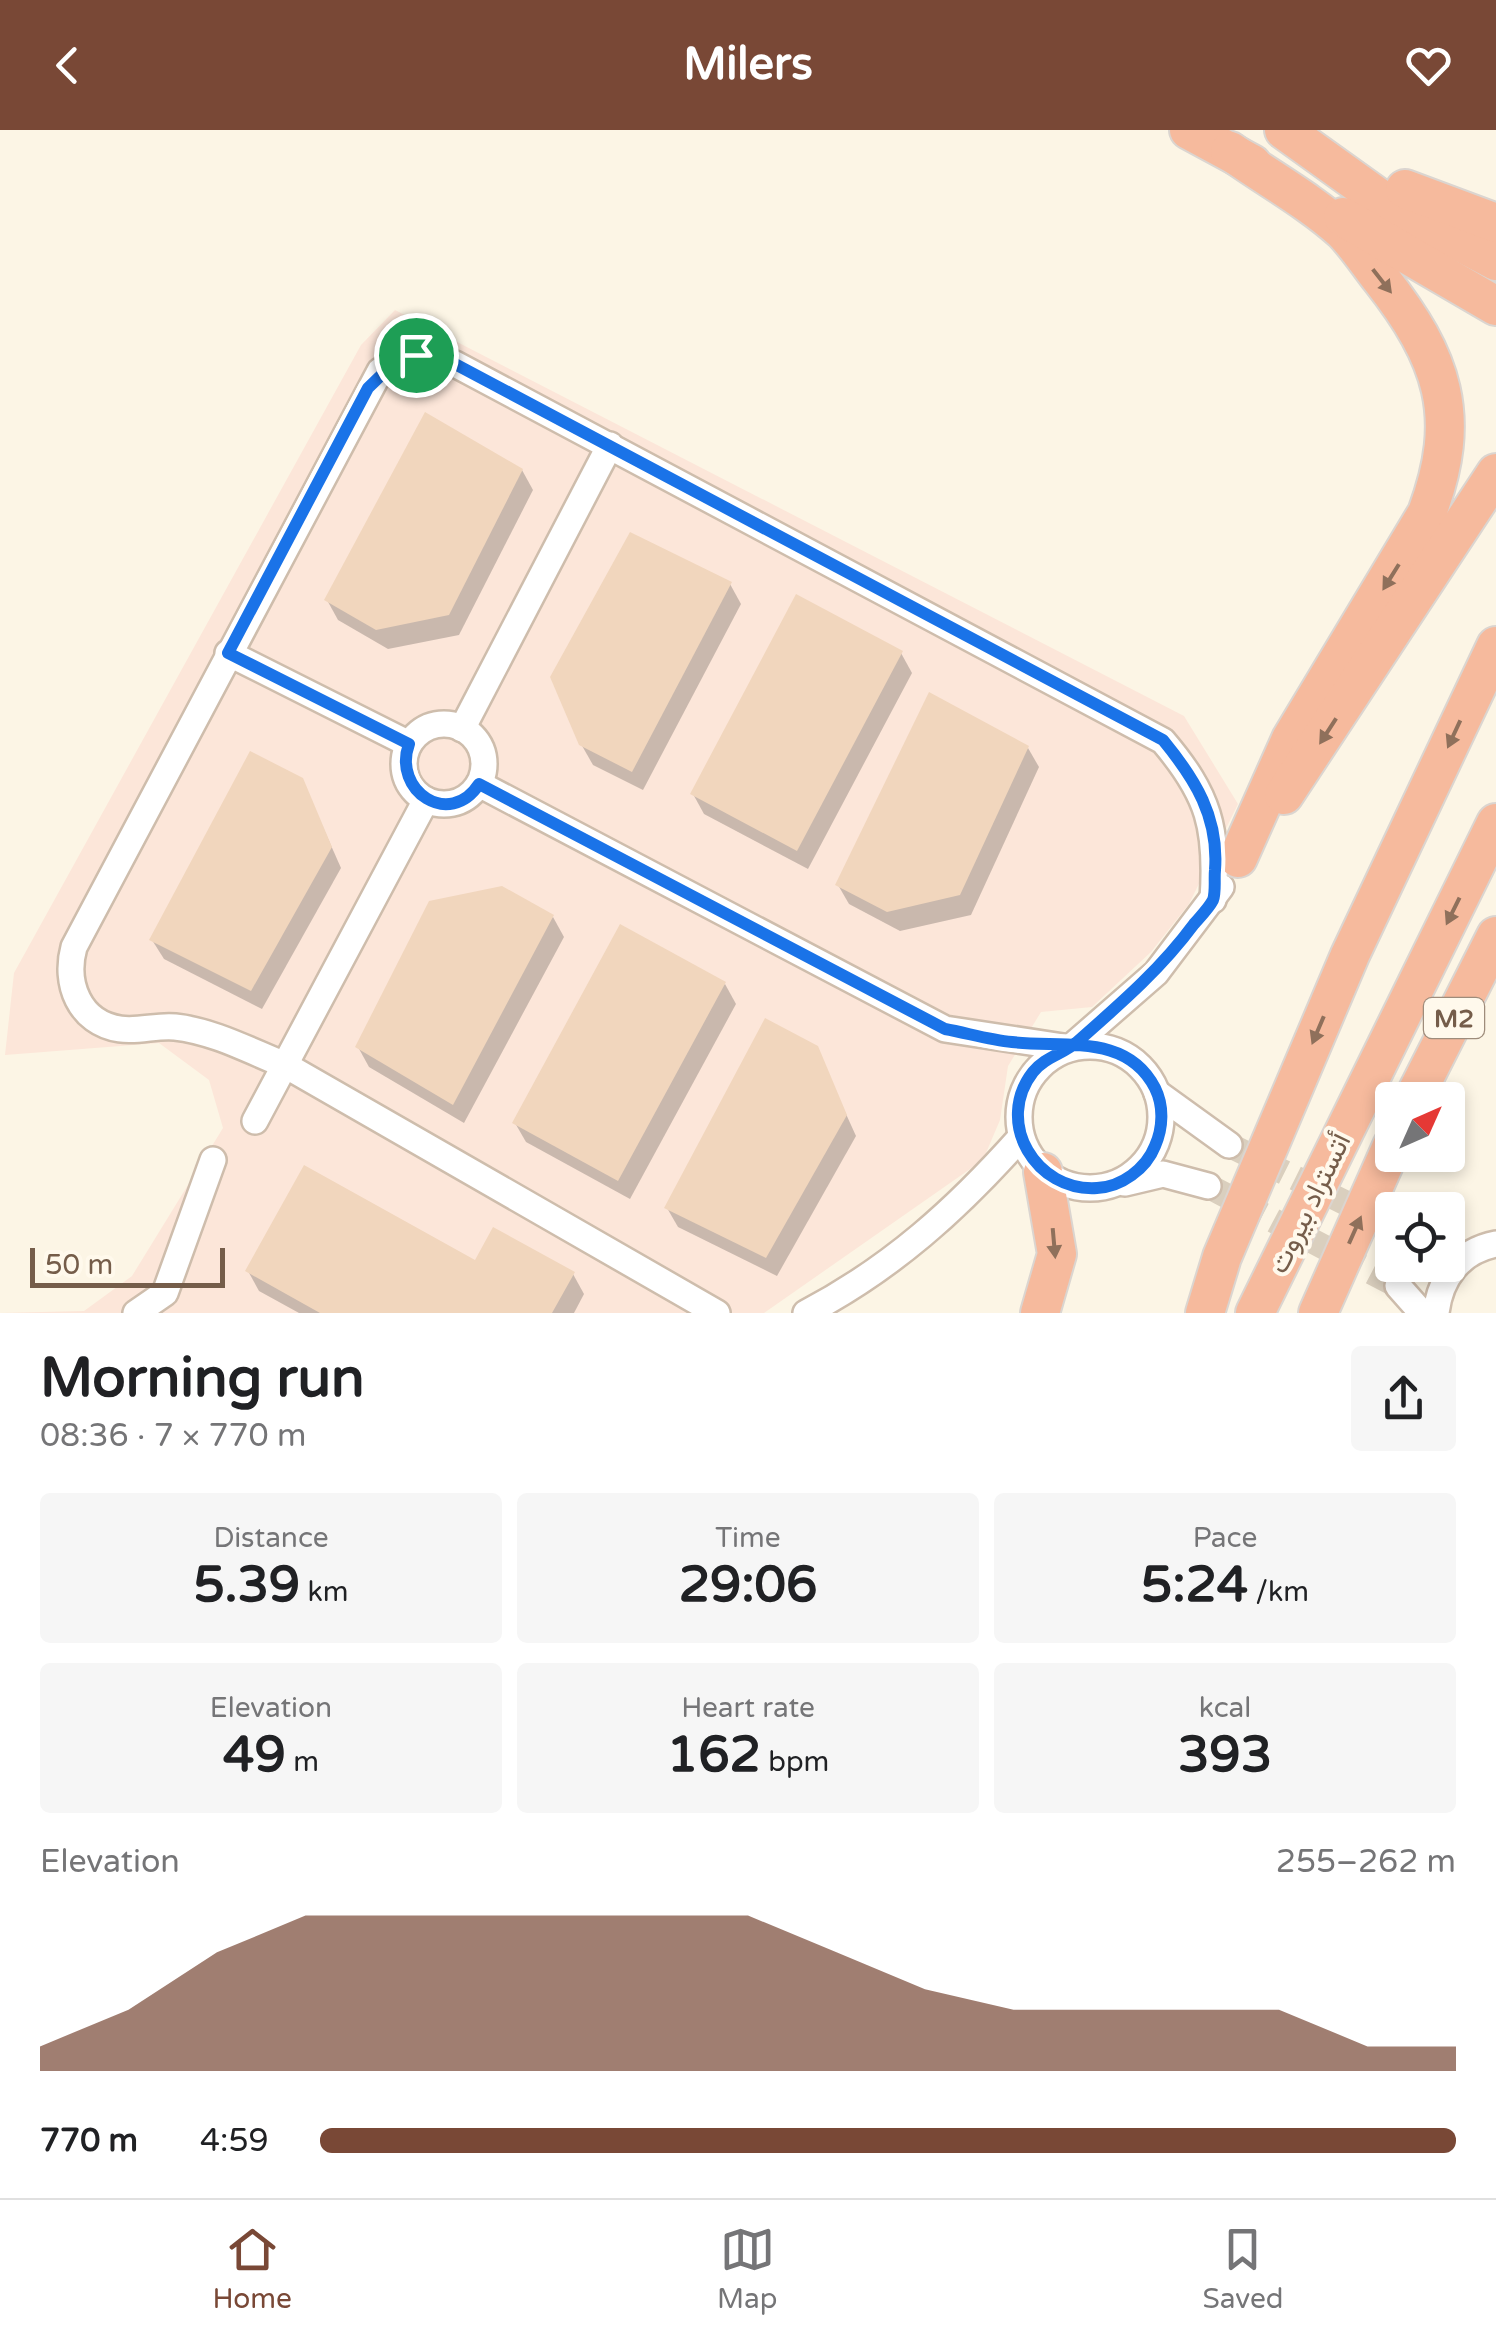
<!DOCTYPE html>
<html lang="en">
<head>
<meta charset="utf-8">
<style>
	:root { --surface:#fff; --page:#f6f6f6; --text:#202124; --muted:#757577; --line:#e0e0e0; --accent:#794836 }
	body { margin:0; font-family:"Varela Round",Vazirmatn,sans-serif; background:var(--page); color:var(--text); height:100vh; display:flex; flex-direction:column; font-size:38px; white-space:nowrap }
	* { box-sizing:border-box; margin:0 }
	p { font-size:32px; color:var(--muted) }
	.icon { flex:none; width:55px; height:55px; fill:none; stroke:currentColor; stroke-width:2; stroke-linecap:round; stroke-linejoin:round }
	.map { position:relative; height:1183px; overflow:hidden }
	.panel { display:flex; flex-direction:column; background:var(--surface); flex:1 }
	.panel>* { flex:none }
	.needle { width:65px; rotate:45deg }
	.fabs { position:absolute; left:1375px; top:952px; display:grid; gap:20px }
	.fabs a { display:grid; place-items:center; width:90px; height:90px; border-radius:10px; background:var(--surface); box-shadow:0 5px 15px #0003; font-size:50px }
	.scale { position:absolute; left:30px; bottom:25px; width:195px; box-sizing:border-box; padding-left:10px; border:5px solid #755d4a; border-top:0; font-size:28px; line-height:35px; white-space:nowrap; color:#755d4a; -webkit-text-stroke:8px #fff9ec; paint-order:stroke }
	.pin { position:absolute; display:grid; place-items:center; width:85px; height:85px; color:#fff; margin:-42px; border:5px solid #fff; border-radius:50%; box-shadow:0 2px 10px #0007 }
	.round { display:grid; place-items:center; flex:none; width:105px; height:105px; border-radius:10px; background:var(--page) }
	.headline { display:flex; align-items:center; justify-content:space-between; height:170px; padding:0 40px }
	h1 { font-size:55px; font-weight:700; line-height:75px }
	.stats { display:grid; grid-template-columns:repeat(3,1fr); gap:15px; height:170px; padding:10px 40px }
	.stats div { display:grid; align-content:center; border-radius:10px; background:var(--page); text-align:center }
	.stats b { font-size:50px; font-weight:700 }
	.stats small { font-size:28px; font-weight:400 }
	.stats p { font-size:28px }
	.chart { height:280px; padding:20px 40px }
	.chart p { display:flex; justify-content:space-between }
	.chart svg { width:100%; height:180px; margin-top:10px; fill:var(--accent); opacity:.7 }
	ul { padding:0 40px; list-style:none; font-size:32px }
	li { display:grid; grid-template-columns:160px 120px 1fr; align-items:center; height:75px }
	li i { height:25px; border-radius:12px; background:var(--accent) }
	header { display:flex; justify-content:space-between; align-items:center; height:130px; padding:0 40px; background:var(--accent); color:#fff; font-size:45px; font-weight:700 }
	.tabs { display:flex; justify-content:space-around; align-items:center; height:140px; border-top:2px solid var(--line); background:var(--surface); font-size:28px; color:var(--muted) }
	.tabs a { display:grid; justify-items:center; gap:5px }
	.tabs .on { color:var(--accent) }
	.map>svg:first-child { display:block }
</style>
</head>
<body>
<header><svg class="icon" aria-label="back" viewBox="0 0 24 24"><path d="M15 5l-7 7 7 7"/></svg>Milers<svg class="icon" aria-label="heart" viewBox="0 0 24 24"><path d="M12 20l-8-8c-3-5 5-10 8-4 3-6 11-1 8 4z"/></svg></header>
<div class="map">
<svg width="1496" height="1183" viewBox="0 0 1496 1183">
	<rect width="100%" height="100%" fill="#fcf5e5"/>
	<!-- commercial -->
	<path fill="#fce6d9" d="M395,180l789,406 54,88 -49,100 -38,48 -59,55 -51,5 -33,54 -8,54 -17,40 -219,153h-764l84,-2 48,-35 91,-148 -14,-48 -50,-37 -154,12 9,-82 347,-628z"/>
	<!-- shadow -->
	<g fill="#0003">
		<path d="M522,340l11,20 -74,145 -71,14 -50,-29 -11,-20z"/>
		<path d="M730,454l11,20 -98,186 -50,-25 -12,-21z"/>
		<path d="M901,523l11,20 -104,196 -104,-55 -11,-20z"/>
		<path d="M1028,618l11,19 -68,148 -71,16 -51,-27 -11,-19z"/>
		<path d="M302,650l39,88 -79,141 -98,-50 -12,-19z"/>
		<path d="M553,787l11,20 -100,186 -95,-56 -11,-20z"/>
		<path d="M725,854l11,20 -106,195 -104,-57 -11,-19z"/>
		<path d="M816,918l40,88 -79,140 -99,-49 -11,-19z"/>
		<path d="M476,1134l97,10 11,20 -10,19h-275l-40,-22 -11,-20z"/>
	</g>
	<!-- building -->
	<g fill="#f1d6bd">
		<path d="M425,282l98,57 -74,146 -73,15 -52,-30z"/>
		<path d="M630,402l102,50 -100,190 -53,-27 -29,-68z"/>
		<path d="M796,464l107,57 -106,200 -107,-57z"/>
		<path d="M929,562l100,54 -69,149 -73,17 -52,-27z"/>
		<path d="M250,621l53,27 29,69 -81,144 -102,-51z"/>
		<path d="M502,756l52,29 -101,190 -98,-58 74,-146z"/>
		<path d="M620,794l106,58 -108,199 -106,-58z"/>
		<path d="M765,888l53,28 29,69 -81,143 -102,-50z"/>
		<path d="M304,1035l171,95 18,-33 82,45 -23,41h-232l-75,-42z"/>
	</g>
	<g fill="none" stroke-linecap="round" stroke-linejoin="round">
		<!-- minor-tunnel -->
		<g stroke="#dacfbe" stroke-width="25" stroke-dasharray="25 12" stroke-linecap="butt">
			<path d="M1229,1015l163,81"/>
			<path d="M1208,1056l190,100"/>
		</g>
		<!-- minor casing -->
		<g stroke="#cebdac" stroke-width="30">
			<g id="minor">
				<path d="M228,523l181,91"/>
				<circle cx="444" cy="634" r="40"/>
				<path d="M462,599l148,-284"/>
				<path d="M479,654l466,245 125,19 86,-75 65,-86"/>
				<circle cx="1090" cy="987" r="71"/>
				<path d="M1157,963l72,52"/>
				<path d="M255,991l171,-321"/>
				<path d="M1125,1053l38,-9 45,12"/>
				<path d="M1398,1156l24,27"/>
				<path d="M136,1183l29,-20 48,-133"/>
				<path d="M717,1183l-432,-248c-35,-14 -72,-34 -110,-38 -18,-2 -37,5 -55,2 -41,-6 -56,-46 -46,-82l306,-576c26,-17 47,-19 75,-7l708,377c46,54 55,87 50,159"/>
				<path d="M806,1183c86,-45 151,-104 215,-176"/>
				<path d="M1436,1183c4,-35 24,-62 60,-69"/>
			</g>
		</g>
		<!-- highway casing -->
		<g stroke="#dbd5d0" stroke-width="42">
			<g id="highway">
				<path d="M1189,0l63,34"/>
				<path d="M1284,0l99,71 113,60"/>
				<path d="M1230,21c36,26 80,50 113,80 14,14 26,33 38,48 62,79 82,137 46,234l-136,226 -53,119"/>
				<path d="M1405,59l91,34"/>
				<path d="M1343,87l153,89"/>
				<path d="M1284,665l212,-322"/>
				<path d="M1413,970l83,-164"/>
				<path d="M1040,1183l17,-59 -14,-82"/>
				<path d="M1205,1183l17,-56 128,-302 146,-309"/>
				<path d="M1255,1183l241,-490"/>
				<path d="M1318,1183l74,-167"/>
			</g>
		</g>
		<!-- minor -->
		<use href="#minor" stroke="#fff" stroke-width="25"/>
		<!-- highway -->
		<use href="#highway" stroke="#f6ba9d" stroke-width="38"/>
	</g>
	<!-- one-way arrows -->
	<defs><path id="oneway-solid" d="M-6-.8H1V-3.2L6.5 0L1 3.2V.8H-6Z" transform="scale(2.5)"/></defs>
	<g fill="#8f705b">
		<use href="#oneway-solid" transform="translate(1382 151) rotate(52)"/>
		<use href="#oneway-solid" transform="translate(1391 447) rotate(122)"/>
		<use href="#oneway-solid" transform="translate(1328 601) rotate(123)"/>
		<use href="#oneway-solid" transform="translate(1454 604) rotate(115)"/>
		<use href="#oneway-solid" transform="translate(1453 781) rotate(116)"/>
		<use href="#oneway-solid" transform="translate(1318 900) rotate(113)"/>
		<use href="#oneway-solid" transform="translate(1355 1100) rotate(-66)"/>
		<use href="#oneway-solid" transform="translate(1054 1113) rotate(85)"/>
	</g>
	<g fill="none" stroke-linecap="round" stroke-linejoin="round">
		<!-- route casing -->
		<g stroke="#fff" stroke-width="20">
			<path id="route" d="M416,225l-19,5 -29,28 -140,265 181,91c-17,47 41,85 70,40l466,245c22,4 45,11 67,13 52,6 115,-9 143,46 9,18 8,40 0,58 -9,23 -34,41 -58,42 -61,4 -103,-66 -64,-116 12,-15 30,-18 44,-30 42,-37 83,-72 117,-118 6,-7 15,-16 19,-24 3,-8 1,-21 2,-30 4,-53 -20,-91 -52,-130l-708,-376 -39,-9"/>
		</g>
		<!-- route -->
		<use href="#route" stroke="#1a73e8" stroke-width="12"/>
	</g>
	<g text-anchor="middle" stroke-width="8" stroke-linejoin="round" paint-order="stroke">
		<!-- shield labels -->
		<rect fill="#fff9ec" stroke="#9e8c7b" stroke-width="2.5" x="1424" y="868" width="60" height="40" rx="8"/>
		<g font-size="25" font-weight="bold" fill="#755d4a">
			<text x="1454" y="897">M2</text>
		</g>
		<!-- street labels -->
		<g font-size="28" fill="#755d4a" stroke="#fff9ec">
			<text transform="translate(1309 1073) rotate(-64)" y="10">أتستراد بيروت</text>
		</g>
	</g>
</svg>
<div class="fabs">
<a><svg class="needle" viewBox="-14 -14 28 28"><path d="M0-13l5 13h-10z" fill="#e53935"/><path d="M0 13l5-13h-10z" fill="#757577"/></svg></a>
<a><svg class="icon" aria-label="locate" viewBox="0 0 24 24"><circle cx="12" cy="12" r="6"/><path d="M12 2v4M12 18v4M2 12h4M18 12h4"/></svg></a>
</div>
<div class="scale">50 m</div>
<div class="pin" style="left:416px;top:225px;background:#1e9e55"><svg class="icon" aria-label="arrive" viewBox="0 0 24 24"><path d="M6 21V4h12l-3 4 3 4H6"/></svg></div>
</div>
<section class="panel">
<div class="headline"><div><h1>Morning run</h1><p>08:36 · 7 × 770 m</p></div><a class="round"><svg class="icon" aria-label="share" viewBox="0 0 24 24"><path d="M12 15V3M7 8l5-5 5 5M5 13v7h14v-7"/></svg></a></div>
<div class="stats">
<div><p>Distance</p><b>5.39<small> km</small></b></div>
<div><p>Time</p><b>29:06</b></div>
<div><p>Pace</p><b>5:24<small> /km</small></b></div>
</div>
<div class="stats">
<div><p>Elevation</p><b>49<small> m</small></b></div>
<div><p>Heart rate</p><b>162<small> bpm</small></b></div>
<div><p>kcal</p><b>393</b></div>
</div>
<div class="chart"><p><span>Elevation</span>255–262 m</p>
<svg viewBox="0 0 160 44" preserveAspectRatio="none"><path d="M0 44V38L10 29L20 15L30 6L40 6L50 6L60 6L70 6L80 6L90 15L100 24L110 29L120 29L130 29L140 29L150 38L160 38V44z"/></svg>
</div>
<ul>
<li><b>770 m</b>4:59<i style="width:100%"></i></li>
</ul>
</section>
<nav class="tabs">
<a class="on"><svg class="icon" aria-label="home" viewBox="0 0 24 24"><path d="M3 11l9-7 9 7M6 9v11h12V9"/></svg>Home</a>
<a><svg class="icon" aria-label="map" viewBox="0 0 24 24"><path d="M3 6l6-2 6 2 6-2v14l-6 2-6-2-6 2zM9 4v14M15 6v14"/></svg>Map</a>
<a><svg class="icon" aria-label="saved" viewBox="0 0 24 24"><path d="M7 4h10v16l-5-4-5 4z"/></svg>Saved</a>
</nav>
</body>
</html>
